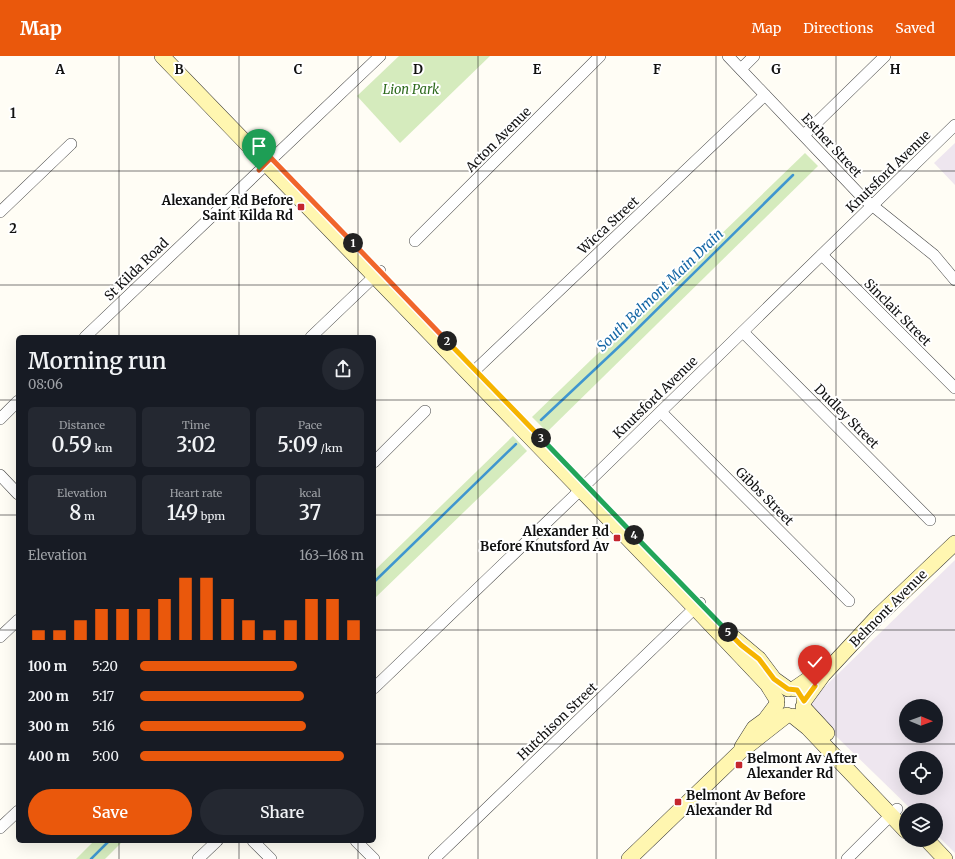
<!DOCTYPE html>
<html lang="en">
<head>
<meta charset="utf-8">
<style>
	:root { --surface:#171b24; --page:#242831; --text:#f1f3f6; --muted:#9ea1a6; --accent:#ea580c }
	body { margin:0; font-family:Merriweather,serif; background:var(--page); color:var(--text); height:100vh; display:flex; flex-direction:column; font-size:15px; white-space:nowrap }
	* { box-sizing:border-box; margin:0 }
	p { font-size:13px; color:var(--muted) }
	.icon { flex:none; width:22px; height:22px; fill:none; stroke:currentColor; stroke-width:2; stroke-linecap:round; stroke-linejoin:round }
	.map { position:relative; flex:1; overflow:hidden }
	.sheet { position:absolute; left:16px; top:279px; width:360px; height:508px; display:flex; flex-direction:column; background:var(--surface); border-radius:6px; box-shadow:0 4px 16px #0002 }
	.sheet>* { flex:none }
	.needle { width:26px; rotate:91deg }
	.fabs { position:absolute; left:899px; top:643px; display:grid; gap:8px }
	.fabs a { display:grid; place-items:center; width:44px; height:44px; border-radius:50%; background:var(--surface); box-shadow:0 4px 16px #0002; font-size:20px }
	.pin { position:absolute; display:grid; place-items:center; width:34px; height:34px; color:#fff; margin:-41px -17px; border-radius:50% 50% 50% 0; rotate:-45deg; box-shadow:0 0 4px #0007 }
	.pin .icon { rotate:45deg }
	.km { position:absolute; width:20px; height:20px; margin:-10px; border-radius:50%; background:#222; color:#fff; font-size:11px; line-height:20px; text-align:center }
	.round { display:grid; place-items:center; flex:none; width:42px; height:42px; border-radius:21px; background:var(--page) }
	.head { display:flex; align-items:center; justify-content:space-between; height:68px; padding:0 12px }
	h1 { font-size:22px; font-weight:600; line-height:30px }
	.metrics { display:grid; grid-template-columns:repeat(3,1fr); gap:6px; height:68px; padding:4px 12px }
	.metrics div { display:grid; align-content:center; border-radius:6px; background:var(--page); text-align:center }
	.metrics b { font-size:20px; font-weight:600 }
	.metrics small { font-size:11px; font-weight:400 }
	.metrics p { font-size:11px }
	.chart { height:112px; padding:8px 12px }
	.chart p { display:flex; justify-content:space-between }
	.chart svg { width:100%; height:72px; margin-top:4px; stroke:var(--accent); stroke-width:6 }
	.primary-button { display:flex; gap:8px; margin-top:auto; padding:8px 12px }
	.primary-button a { flex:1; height:46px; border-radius:24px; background:var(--accent); color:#fff; font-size:16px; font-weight:600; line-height:46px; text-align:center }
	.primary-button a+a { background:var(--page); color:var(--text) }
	ul { padding:0 12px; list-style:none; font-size:13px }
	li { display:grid; grid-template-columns:64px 48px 1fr; align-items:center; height:30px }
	li i { height:10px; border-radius:5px; background:var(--accent) }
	header { display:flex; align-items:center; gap:24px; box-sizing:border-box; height:56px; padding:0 20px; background:var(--accent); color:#fff }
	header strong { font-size:19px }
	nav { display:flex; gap:22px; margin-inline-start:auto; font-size:14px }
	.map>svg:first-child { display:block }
</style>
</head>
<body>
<header>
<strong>Map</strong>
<nav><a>Map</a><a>Directions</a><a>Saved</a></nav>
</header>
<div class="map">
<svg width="955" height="803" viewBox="0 0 955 803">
	<rect width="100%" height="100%" fill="#fffdf5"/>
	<!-- industrial -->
	<g fill="#eee6ef" fill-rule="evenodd">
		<path d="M955,87v42l-21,-22z"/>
		<path d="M955,504v293l-19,-19v-24h-24l-107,-104zM906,650h30v30h-30zM906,702h30v30h-30z"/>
	</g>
	<!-- green -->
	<g fill="#d5ebbd">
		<path d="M399,0h91l-90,87 -43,-47z"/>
		<path d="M805,97l13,13 -271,266 -15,-15z"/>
		<path d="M513,380l14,15 -153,148v-28z"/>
		<path d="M94,785h29l-18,18h-29z"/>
	</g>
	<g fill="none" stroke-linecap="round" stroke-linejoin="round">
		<!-- stream -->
		<g stroke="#3f96cf" stroke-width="2.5">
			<path d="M541,364l84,-79 168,-166"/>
			<path d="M374,526l142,-138"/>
			<path d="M91,803l18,-18"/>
		</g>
		<!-- street casing -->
		<g stroke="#444" stroke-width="12">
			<g id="street">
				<path d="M728,0l135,142 71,57 21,25"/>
				<path d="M741,13l13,-13"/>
				<path d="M804,79l81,-79"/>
				<path d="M0,156l71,-68"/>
				<path d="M415,185l185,-185"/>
				<path d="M822,199l133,133"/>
				<path d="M743,276l187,188"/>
				<path d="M85,281l295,-281"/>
				<path d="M311,281l69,-66"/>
				<path d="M470,319l295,-280"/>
				<path d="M661,356l188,189"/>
				<path d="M0,363l18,-18"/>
				<path d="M374,406l51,-51"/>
				<path d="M0,419l18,19"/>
				<path d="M0,581l18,-17"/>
				<path d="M374,632l199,-191 382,-372"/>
				<path d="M0,772l18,-17"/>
				<path d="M253,785l18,18"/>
				<path d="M356,785l18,18"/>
				<path d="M198,803l19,-18"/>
				<path d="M434,803l266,-256"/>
				<path d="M847,803l50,-50"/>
			</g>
		</g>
		<!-- secondary casing -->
		<g stroke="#333" stroke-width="16">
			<g id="secondary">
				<path d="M162,0l533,552 72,76 10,16"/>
				<path d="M734,582l25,21 15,20 14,10"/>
				<path d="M794,633l16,-11 12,-3"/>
				<path d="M804,645l19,-26 54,-58 78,-74"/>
				<path d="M803,651l24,26"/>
				<path d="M793,660l15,12 98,103"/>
				<path d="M742,691l12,-19 11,-8 12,-16"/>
				<path d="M927,784l18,19"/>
				<path d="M629,803l111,-107 47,-37"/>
			</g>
		</g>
		<!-- street -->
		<use href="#street" stroke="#fff" stroke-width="11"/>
		<!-- secondary -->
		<use href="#secondary" stroke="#fff6b0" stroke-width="15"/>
	</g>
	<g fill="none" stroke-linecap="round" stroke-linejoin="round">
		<!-- split-1 casing -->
		<g stroke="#fff" stroke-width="8">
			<path id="split-1" d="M259,114l12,-12 82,85"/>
		</g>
		<!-- split-2 casing -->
		<g stroke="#fff" stroke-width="8">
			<path id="split-2" d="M353,187l94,98"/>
		</g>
		<!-- split-3 casing -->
		<g stroke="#fff" stroke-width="8">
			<path id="split-3" d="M447,285l94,97"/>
		</g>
		<!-- split-4 casing -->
		<g stroke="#fff" stroke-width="8">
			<path id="split-4" d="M541,382l93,97"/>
		</g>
		<!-- split-5 casing -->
		<g stroke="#fff" stroke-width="8">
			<path id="split-5" d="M634,479l94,97"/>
		</g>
		<!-- split-6 casing -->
		<g stroke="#fff" stroke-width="8">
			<path id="split-6" d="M728,576l13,13 18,14 15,20 14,10 9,1 7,11 11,-15"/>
		</g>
		<!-- split-1 -->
		<use href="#split-1" stroke="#f0652b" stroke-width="5"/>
		<!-- split-2 -->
		<use href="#split-2" stroke="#f0652b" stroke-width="5"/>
		<!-- split-3 -->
		<use href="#split-3" stroke="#f5b400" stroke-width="5"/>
		<!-- split-4 -->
		<use href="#split-4" stroke="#22a559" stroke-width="5"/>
		<!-- split-5 -->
		<use href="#split-5" stroke="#22a559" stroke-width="5"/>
		<!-- split-6 -->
		<use href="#split-6" stroke="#f5b400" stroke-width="5"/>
	</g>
	<!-- grid -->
	<path fill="none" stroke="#111" stroke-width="1" stroke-opacity="0.55" d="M119,0v281M239,0v281M358,0v281M478,0v803M597,0v803M716,0v803M836,0v803M0,115h955M0,229h955M0,344h18M374,344h581M0,459h18M374,459h581M0,574h18M374,574h581M0,688h18M374,688h581M119,785v18M239,785v18M358,785v18"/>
	<!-- markers -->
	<g fill="#c4262e" stroke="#fff" stroke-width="1.5">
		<rect x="297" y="147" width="8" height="8" rx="2"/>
		<rect x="613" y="478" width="8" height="8" rx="2"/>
		<rect x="735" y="705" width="8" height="8" rx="2"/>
		<rect x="674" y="742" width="8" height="8" rx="2"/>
	</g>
	<g text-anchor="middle" stroke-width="4" stroke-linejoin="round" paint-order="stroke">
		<!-- park labels -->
		<g font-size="13" font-style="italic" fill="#2f6b1f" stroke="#fff">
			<text x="411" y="38">Lion Park</text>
		</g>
		<!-- street labels -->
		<g font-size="13" fill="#111" stroke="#fff">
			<text transform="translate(498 83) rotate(-45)" y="5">Acton Avenue</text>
			<text transform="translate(832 89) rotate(47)" y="5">Esther Street</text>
			<text transform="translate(888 115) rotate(-44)" y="5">Knutsford Avenue</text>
			<text transform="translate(608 169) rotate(-43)" y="5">Wicca Street</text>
			<text transform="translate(136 213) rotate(-44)" y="5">St Kilda Road</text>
			<text transform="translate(898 256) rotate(45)" y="5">Sinclair Street</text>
			<text transform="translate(655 341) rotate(-44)" y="5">Knutsford Avenue</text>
			<text transform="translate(847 360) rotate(45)" y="5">Dudley Street</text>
			<text transform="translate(765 440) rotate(45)" y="5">Gibbs Street</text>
			<text transform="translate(888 552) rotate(-45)" y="5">Belmont Avenue</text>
			<text transform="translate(557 665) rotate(-44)" y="5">Hutchison Street</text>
		</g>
		<!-- poi labels -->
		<g font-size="13" font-weight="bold" fill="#111" stroke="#fff" text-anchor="end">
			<text x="293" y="149">Alexander Rd Before<tspan x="293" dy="15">Saint Kilda Rd</tspan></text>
			<text x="609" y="480">Alexander Rd<tspan x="609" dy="15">Before Knutsford Av</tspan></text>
			<text x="747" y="707" text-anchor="start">Belmont Av After<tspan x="747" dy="15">Alexander Rd</tspan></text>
			<text x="686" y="744" text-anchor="start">Belmont Av Before<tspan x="686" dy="15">Alexander Rd</tspan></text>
		</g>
		<!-- water labels -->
		<g font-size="14" font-style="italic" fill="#1768a6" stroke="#fff">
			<text transform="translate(660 234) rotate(-44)" y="5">South Belmont Main Drain</text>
		</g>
	</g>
	<g font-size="13" text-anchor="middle" font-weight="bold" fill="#111" stroke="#fff" stroke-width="4" stroke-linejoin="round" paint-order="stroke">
		<text x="60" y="18">A</text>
		<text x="179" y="18">B</text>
		<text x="298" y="18">C</text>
		<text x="418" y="18">D</text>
		<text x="537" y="18">E</text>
		<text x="657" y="18">F</text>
		<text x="776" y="18">G</text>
		<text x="895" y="18">H</text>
		<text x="13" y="62">1</text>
		<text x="13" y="177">2</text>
	</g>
</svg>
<div class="fabs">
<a><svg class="needle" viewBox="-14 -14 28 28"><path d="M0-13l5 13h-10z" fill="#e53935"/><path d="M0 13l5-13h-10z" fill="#9ea1a6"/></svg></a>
<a><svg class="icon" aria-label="locate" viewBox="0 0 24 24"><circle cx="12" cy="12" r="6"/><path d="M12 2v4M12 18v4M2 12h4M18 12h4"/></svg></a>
<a><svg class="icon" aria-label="layers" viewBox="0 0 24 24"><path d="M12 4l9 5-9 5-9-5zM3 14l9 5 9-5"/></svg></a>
</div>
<div class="pin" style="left:259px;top:114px;background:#1e9e55"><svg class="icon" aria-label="arrive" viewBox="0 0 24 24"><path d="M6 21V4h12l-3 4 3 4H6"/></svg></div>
<div class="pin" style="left:815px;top:630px;background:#d93025"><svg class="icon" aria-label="check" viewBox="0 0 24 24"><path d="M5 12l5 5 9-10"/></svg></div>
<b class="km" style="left:353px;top:187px">1</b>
<b class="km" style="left:447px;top:285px">2</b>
<b class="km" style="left:541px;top:382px">3</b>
<b class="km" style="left:634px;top:479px">4</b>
<b class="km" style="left:728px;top:576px">5</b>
<section class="sheet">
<div class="head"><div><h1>Morning run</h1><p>08:06</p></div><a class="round"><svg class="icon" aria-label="share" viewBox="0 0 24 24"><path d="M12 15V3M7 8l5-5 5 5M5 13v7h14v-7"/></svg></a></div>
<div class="metrics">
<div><p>Distance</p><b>0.59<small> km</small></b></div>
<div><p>Time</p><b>3:02</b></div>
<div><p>Pace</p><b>5:09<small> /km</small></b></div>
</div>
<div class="metrics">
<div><p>Elevation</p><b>8<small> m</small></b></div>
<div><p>Heart rate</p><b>149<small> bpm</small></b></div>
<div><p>kcal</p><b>37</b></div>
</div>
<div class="chart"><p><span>Elevation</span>163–168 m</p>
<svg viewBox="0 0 160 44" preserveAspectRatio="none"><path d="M5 44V38M15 44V38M25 44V32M35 44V25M45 44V25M55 44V25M65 44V19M75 44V6M85 44V6M95 44V19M105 44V32M115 44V38M125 44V32M135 44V19M145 44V19M155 44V32"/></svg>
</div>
<ul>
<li><b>100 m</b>5:20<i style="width:70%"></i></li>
<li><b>200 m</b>5:17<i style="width:73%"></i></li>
<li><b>300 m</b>5:16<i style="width:74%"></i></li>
<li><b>400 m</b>5:00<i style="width:91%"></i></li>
</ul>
<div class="primary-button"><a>Save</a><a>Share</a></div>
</section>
</div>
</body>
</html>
